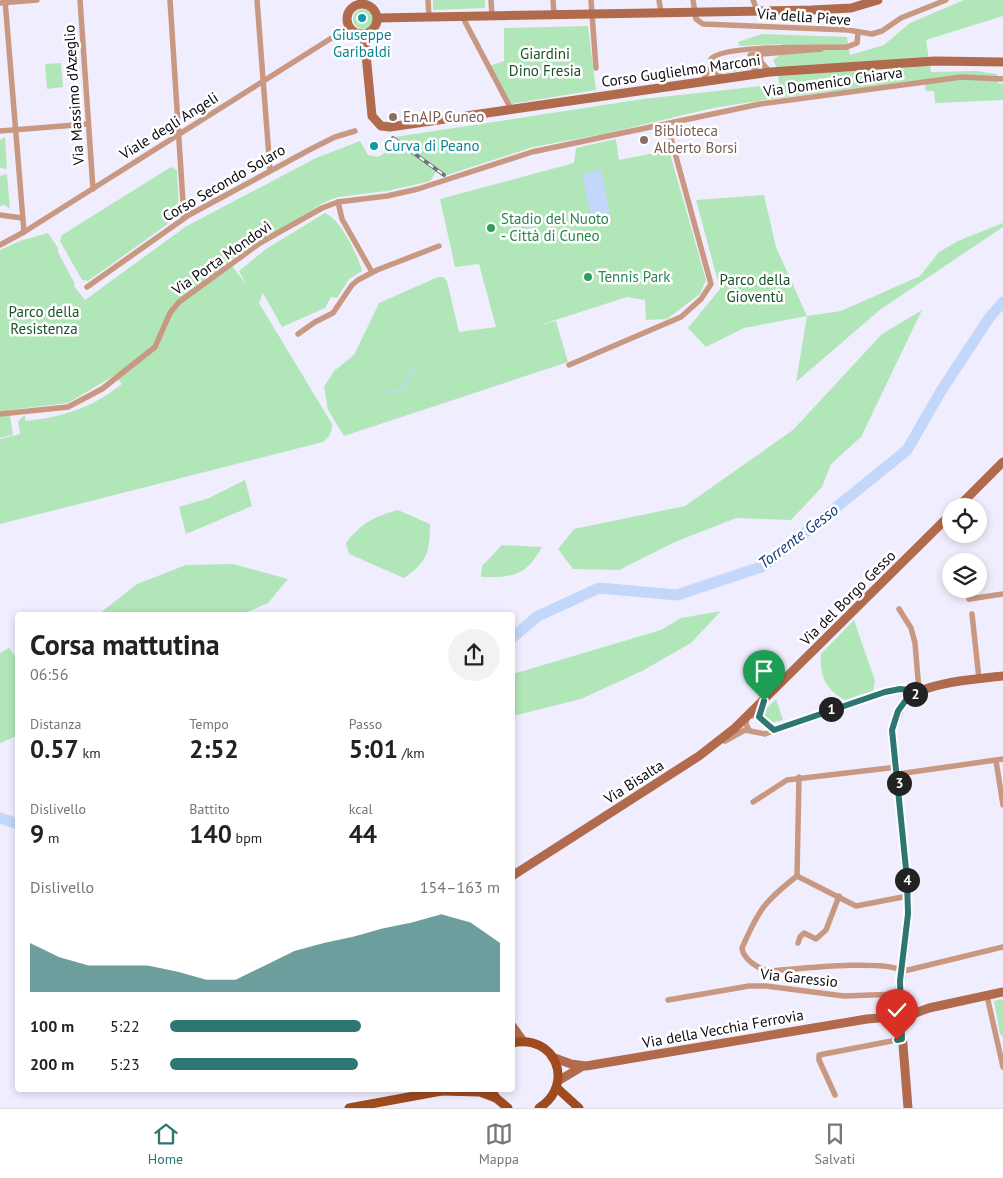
<!DOCTYPE html>
<html lang="it">
<head>
<meta charset="utf-8">
<style>
	:root { --surface:#fff; --page:#f2f2f2; --text:#222; --muted:#767676; --line:#e0e0e0; --accent:#2d7673 }
	body { margin:0; font-family:"PT Sans",sans-serif; background:var(--page); color:var(--text); height:100vh; display:flex; flex-direction:column; font-size:19px; white-space:nowrap }
	* { box-sizing:border-box; margin:0 }
	p { font-size:16px; color:var(--muted) }
	.icon { flex:none; width:28px; height:28px; fill:none; stroke:currentColor; stroke-width:2; stroke-linecap:round; stroke-linejoin:round }
	.map { position:relative; flex:1; overflow:hidden }
	.side { position:absolute; left:15px; top:612px; width:500px; height:480px; display:flex; flex-direction:column; background:var(--surface); border-radius:5px; box-shadow:0 2px 8px #0003 }
	.side>* { flex:none }
	.buttons { position:absolute; left:942px; top:498px; display:grid; gap:10px }
	.buttons a { display:grid; place-items:center; width:45px; height:45px; border-radius:50%; background:var(--surface); box-shadow:0 2px 8px #0003; font-size:25px }
	.pin { position:absolute; display:grid; place-items:center; width:42px; height:42px; color:#fff; margin:-51px -21px; border-radius:50% 50% 50% 0; rotate:-45deg; box-shadow:0 0 5px #0007 }
	.pin .icon { rotate:45deg }
	.km { position:absolute; width:25px; height:25px; margin:-12px; border-radius:50%; background:#222; color:#fff; font-size:14px; line-height:25px; text-align:center }
	.round { display:grid; place-items:center; flex:none; width:52px; height:52px; border-radius:26px; background:var(--page) }
	.head { display:flex; align-items:center; justify-content:space-between; height:85px; padding:0 15px }
	h1 { font-size:28px; font-weight:600; line-height:38px }
	.metrics { display:grid; grid-template-columns:repeat(3,1fr); gap:8px; height:85px; padding:5px 15px }
	.metrics div { display:grid; align-content:center }
	.metrics b { font-size:25px; font-weight:600 }
	.metrics small { font-size:14px; font-weight:400 }
	.metrics p { font-size:14px }
	.chart { height:140px; padding:10px 15px }
	.chart p { display:flex; justify-content:space-between }
	.chart svg { width:100%; height:90px; margin-top:5px; fill:var(--accent); opacity:.7 }
	ul { padding:0 15px; list-style:none; font-size:16px }
	li { display:grid; grid-template-columns:80px 60px 1fr; align-items:center; height:38px }
	li i { height:12px; border-radius:6px; background:var(--accent) }
	.menu { display:flex; justify-content:space-around; align-items:center; height:70px; border-top:1px solid var(--line); background:var(--surface); font-size:14px; color:var(--muted) }
	.menu a { display:grid; justify-items:center; gap:2px }
	.menu .active { color:var(--accent) }
	.map>svg:first-child { display:block }
</style>
</head>
<body>
<div class="map">
<svg width="1003" height="1108" viewBox="0 0 1003 1108">
	<rect width="100%" height="100%" fill="#f0eefe"/>
	<!-- green -->
	<g fill="#b1e6b8">
		<path d="M433,0h52v8l-52,2z"/>
		<path d="M964,0h39v16l-77,24 5,32 45,-1 21,3 1,9 5,1v16l-68,3 -1,-12h-8l-2,-11 -154,19 -57,9 -105,25 -75,14 -86,28 -9,-6 -7,11 -4,2 -40,9 -49,6 -15,6 -95,58 18,23 -7,-13 27,-22 59,-36c15,5 34,44 37,58l-13,8 -12,19 -6,-1 -6,11 -43,19 -19,-34 -4,10 73,121c0,9 -3,13 -9,18l-323,82v-85l20,-5 -2,-13 7,-6v6c38,-4 67,-13 97,-37l-7,-9 -47,28 -59,7 4,25 -13,3v-188l20,-9 28,-8 10,15v4l17,32 -1,2 11,14 100,-73 131,-69 44,-17 8,14 10,2 12,-7 5,-13 248,-38 136,-15 -2,-16 -4,-8 8,-6v-10l-41,2 -2,-4 24,-8 85,3 3,18 34,-10 26,-22z"/>
		<circle cx="363" cy="19" r="10"/>
		<path d="M588,26l8,64 -85,14 -22,-38 15,-5v-33z"/>
		<path d="M746,60l6,4 -2,5 -25,4 -7,-9z"/>
		<path d="M61,63l2,24 -16,2 -2,-25z"/>
		<path d="M5,137l2,32 -7,-1v-28z"/>
		<path d="M616,139l3,21 50,-10 37,130 -6,14 -33,25 -21,1 -1,-20 -18,-3 -87,28 16,-4 12,41 -224,74 -16,-26 -4,-23 10,-16 20,-16 25,-52 59,-26h5l4,4 12,51 37,-5 -17,-63 -24,3 -15,-68 134,-36 2,-15z"/>
		<path d="M171,167l6,3 2,46 -91,65 -6,-1 -22,-39 2,-6z"/>
		<path d="M7,174l3,35 -5,-4 -5,1v-30z"/>
		<path d="M764,195l12,52 31,69 34,-5 79,-35 19,-24 19,-11 45,-18v4l-122,82 -85,73 11,-66 -63,12 -38,19 -18,-19 32,-39 -24,-89z"/>
		<path d="M922,310l-61,127 -30,27 -9,23 -31,33 -55,-2 -61,24 -56,28 -46,-1 -15,-20 16,-20 111,-23 108,-76 89,-96z"/>
		<path d="M245,480l7,26 -66,28 -7,-27 30,-9z"/>
		<path d="M398,510l32,14c0,28 -3,38 -26,54l-55,-24 -3,-11c16,-21 28,-26 52,-33z"/>
		<path d="M502,545l40,2c-17,30 -29,30 -61,30l1,-11z"/>
		<path d="M233,564l55,15 -20,24 -28,12h-165l25,-2 37,-29 49,-19z"/>
		<path d="M721,611l-30,32 -49,28 -61,28 -68,17v-42l148,-44 20,-12z"/>
		<path d="M854,620l21,61 -2,10 -28,9c-19,-10 -26,-24 -24,-46z"/>
		<path d="M9,648l8,11v77l-17,7v-90z"/>
		<path d="M776,699l7,21 -12,3 -6,-6v-7z"/>
		<path d="M1002,999l1,2v36l-3,-3 -6,-33z"/>
	</g>
	<!-- water -->
	<path fill="#c2d7f9" d="M601,170l10,48 -19,3 -10,-47z"/>
	<g fill="none" stroke-linecap="round" stroke-linejoin="round">
		<!-- stream -->
		<path stroke="#c2d7f9" stroke-width="2" d="M387,393l13,-2 15,-23"/>
		<!-- river -->
		<g stroke="#c2d7f9" stroke-width="11">
			<path d="M512,638l26,-22 61,-28 78,7 87,-29 143,-116 34,-59 48,-73 14,-16"/>
			<path d="M0,818l18,6"/>
		</g>
		<!-- street -->
		<g stroke="#c99882" stroke-width="5.5">
			<path d="M5,0l19,232"/>
			<path d="M80,0l13,189"/>
			<path d="M170,0l14,218"/>
			<path d="M257,0l13,170"/>
			<path d="M428,0l1,18"/>
			<path d="M491,0l1,16"/>
			<path d="M553,0l1,14"/>
			<path d="M591,0l5,68"/>
			<path d="M659,0l2,12"/>
			<path d="M693,0l3,19 7,5 145,6 24,4 10,-3 19,-13 45,-18"/>
			<path d="M753,0l4,10"/>
			<path d="M0,3l37,-3"/>
			<path d="M462,16l49,93"/>
			<path d="M760,54l1,8 9,10"/>
			<path d="M750,55l71,-6"/>
			<path d="M711,66l12,13"/>
			<path d="M754,75v-6l7,-7"/>
			<path d="M702,82l9,-16v-7c12,-15 113,-11 136,-12l10,-4 1,-10"/>
			<path d="M0,131l88,-7"/>
			<path d="M338,202l4,17 30,53"/>
			<path d="M0,215l22,3"/>
			<path d="M0,245l24,-13 325,-205"/>
			<path d="M87,287l102,-72 122,-66 24,-12 20,-6"/>
			<path d="M298,334l17,-12 18,-9 19,-28 6,-5 19,-10 62,-24"/>
			<path d="M569,365l112,-48 20,-18 10,-15 -44,-160"/>
			<path d="M0,414l68,-7 34,-18 53,-42 15,-34 9,-11 81,-59 62,-35 16,-6 49,-6 31,-7 114,-37 228,-48 202,-27 41,2"/>
			<path d="M969,599l34,-5"/>
			<path d="M972,614l7,65"/>
			<path d="M759,717l15,13"/>
			<path d="M749,730l-3,-6 1,-7 8,-2 4,2"/>
			<path d="M725,741l20,-11 20,4 76,-29 44,-13 15,-3 19,2 -4,-48 -4,-15 -12,-19"/>
			<path d="M996,761l7,44"/>
			<path d="M898,774l105,-15"/>
			<path d="M799,777l-2,99c-33,26 -38,33 -55,72 1,11 17,22 28,23 28,-2 112,-12 134,0l99,-24"/>
			<path d="M753,802l34,-22 110,-13"/>
			<path d="M797,876l59,30 52,-10"/>
			<path d="M798,943l2,-6 4,-4 12,6 10,-9 13,-34"/>
			<path d="M987,996l16,71"/>
			<path d="M668,1000l81,-14h17l78,10 55,-2"/>
			<path d="M835,1095l-16,-35v-5l83,-16"/>
		</g>
		<!-- secondary -->
		<g stroke="#b16b4c" stroke-width="9">
			<circle cx="362" cy="19" r="15"/>
			<path d="M378,18l434,-8 39,-2 27,-8"/>
			<path d="M364,34l8,82 9,10 9,1 380,-55 165,-11 68,1"/>
			<path d="M959,506l44,-44"/>
			<path d="M512,876l187,-120 36,-28 216,-214"/>
			<path d="M512,1026l11,15"/>
			<path d="M552,1057l19,7 15,2 281,-47 25,-2 13,-5 5,3 19,-7 74,-16"/>
			<path d="M558,1081l25,-15"/>
			<path d="M908,1108l-9,-114 9,-80 -1,-35 -15,-149c4,-11 6,-21 13,-29 17,-19 73,-22 98,-25"/>
		</g>
		<!-- primary -->
		<g stroke="#9f4a1f" stroke-width="9">
			<path d="M512,1043c43,-10 64,41 27,65"/>
			<path d="M557,1088l22,20"/>
			<path d="M491,1090l5,8 12,10"/>
			<path d="M442,1091l38,1 16,6"/>
			<path d="M349,1108l98,-18"/>
		</g>
		<!-- rail casing -->
		<g stroke="#73717c" stroke-width="4">
			<path id="rail" d="M393,138l51,37"/>
		</g>
		<!-- rail -->
		<use href="#rail" stroke="#fff" stroke-width="2" stroke-dasharray="5.5" stroke-linecap="butt"/>
	</g>
	<g fill="none" stroke-linecap="round" stroke-linejoin="round">
		<!-- route casing -->
		<g stroke="#fff" stroke-width="10">
			<path id="route" d="M764,701l-5,16 15,13 111,-38 15,-3 20,2 -14,9 -8,11 -6,19 15,149 1,35 -8,67 2,58 -5,1"/>
		</g>
		<!-- route -->
		<use href="#route" stroke="#2d7673" stroke-width="6"/>
	</g>
	<!-- markers -->
	<g fill="#0f9aa8" stroke="#fff" stroke-width="2">
		<circle cx="362" cy="18" r="5"/>
		<circle cx="374" cy="146" r="5"/>
	</g>
	<g fill="#8d6e63" stroke="#fff" stroke-width="2">
		<circle cx="393" cy="117" r="5"/>
		<circle cx="644" cy="140" r="5"/>
	</g>
	<g fill="#2e9e5b" stroke="#fff" stroke-width="2">
		<circle cx="491" cy="228" r="5"/>
		<circle cx="588" cy="277" r="5"/>
	</g>
	<g text-anchor="middle" stroke-width="5" stroke-linejoin="round" paint-order="stroke">
		<!-- street labels -->
		<g font-size="15" fill="#0c0a11" stroke="#fff">
			<text transform="translate(804 17) rotate(4)" y="5">Via della Pieve</text>
			<text transform="translate(681 71) rotate(-8)" y="5">Corso Guglielmo Marconi</text>
			<text transform="translate(833 82) rotate(-8)" y="5">Via Domenico Chiarva</text>
			<text transform="translate(74 95) rotate(-94)" y="5">Via Massimo d'Azeglio</text>
			<text transform="translate(169 126) rotate(-32)" y="5">Viale degli Angeli</text>
			<text transform="translate(224 183) rotate(-30)" y="5">Corso Secondo Solaro</text>
			<text transform="translate(222 258) rotate(-35)" y="5">Via Porta Mondovì</text>
			<text transform="translate(848 598) rotate(-45)" y="5">Via del Borgo Gesso</text>
			<text transform="translate(634 782) rotate(-33)" y="5">Via Bisalta</text>
			<text transform="translate(799 978) rotate(6)" y="5">Via Garessio</text>
			<text transform="translate(723 1029) rotate(-10)" y="5">Via della Vecchia Ferrovia</text>
		</g>
		<!-- culture labels -->
		<g font-size="15" fill="#0d838f" stroke="#fff">
			<text x="362" y="40">Giuseppe<tspan x="362" dy="17">Garibaldi</tspan></text>
			<text x="384" y="151" text-anchor="start">Curva di Peano</text>
		</g>
		<!-- park labels -->
		<g font-size="15" fill="#175227" stroke="#fff">
			<text x="545" y="59">Giardini<tspan x="545" dy="17">Dino Fresia</tspan></text>
			<text x="755" y="285">Parco della<tspan x="755" dy="17">Gioventù</tspan></text>
			<text x="44" y="317">Parco della<tspan x="44" dy="17">Resistenza</tspan></text>
		</g>
		<!-- education labels -->
		<g font-size="15" fill="#785e54" stroke="#fff" text-anchor="start">
			<text x="403" y="122">EnAIP Cuneo</text>
			<text x="654" y="136">Biblioteca<tspan x="654" dy="17">Alberto Borsi</tspan></text>
		</g>
		<!-- leisure labels -->
		<g font-size="15" fill="#27864d" stroke="#fff" text-anchor="start">
			<text x="501" y="224">Stadio del Nuoto<tspan x="501" dy="17">- Città di Cuneo</tspan></text>
			<text x="598" y="282">Tennis Park</text>
		</g>
		<!-- water labels -->
		<g font-size="16" font-style="italic" fill="#133878" stroke="#fff">
			<text transform="translate(798 536) rotate(-37)" y="6">Torrente Gesso</text>
		</g>
	</g>
</svg>
<div class="buttons">
<a><svg class="icon" aria-label="locate" viewBox="0 0 24 24"><circle cx="12" cy="12" r="6"/><path d="M12 2v4M12 18v4M2 12h4M18 12h4"/></svg></a>
<a><svg class="icon" aria-label="layers" viewBox="0 0 24 24"><path d="M12 4l9 5-9 5-9-5zM3 14l9 5 9-5"/></svg></a>
</div>
<div class="pin" style="left:764px;top:701px;background:#1e9e55"><svg class="icon" aria-label="arrive" viewBox="0 0 24 24"><path d="M6 21V4h12l-3 4 3 4H6"/></svg></div>
<div class="pin" style="left:897px;top:1040px;background:#d93025"><svg class="icon" aria-label="check" viewBox="0 0 24 24"><path d="M5 12l5 5 9-10"/></svg></div>
<b class="km" style="left:831px;top:709px">1</b>
<b class="km" style="left:915px;top:694px">2</b>
<b class="km" style="left:899px;top:783px">3</b>
<b class="km" style="left:907px;top:880px">4</b>
<section class="side">
<div class="head"><div><h1>Corsa mattutina</h1><p>06:56</p></div><a class="round"><svg class="icon" aria-label="share" viewBox="0 0 24 24"><path d="M12 15V3M7 8l5-5 5 5M5 13v7h14v-7"/></svg></a></div>
<div class="metrics">
<div><p>Distanza</p><b>0.57<small> km</small></b></div>
<div><p>Tempo</p><b>2:52</b></div>
<div><p>Passo</p><b>5:01<small> /km</small></b></div>
</div>
<div class="metrics">
<div><p>Dislivello</p><b>9<small> m</small></b></div>
<div><p>Battito</p><b>140<small> bpm</small></b></div>
<div><p>kcal</p><b>44</b></div>
</div>
<div class="chart"><p><span>Dislivello</span>154–163 m</p>
<svg viewBox="0 0 160 44" preserveAspectRatio="none"><path d="M0 44V20L10 27L20 31L30 31L40 31L50 34L60 38L70 38L80 31L90 24L100 20L110 17L120 13L130 10L140 6L150 10L160 20V44z"/></svg>
</div>
<ul>
<li><b>100 m</b>5:22<i style="width:58%"></i></li>
<li><b>200 m</b>5:23<i style="width:57%"></i></li>
</ul>
</section>
</div>
<nav class="menu">
<a class="active"><svg class="icon" aria-label="home" viewBox="0 0 24 24"><path d="M3 11l9-7 9 7M6 9v11h12V9"/></svg>Home</a>
<a><svg class="icon" aria-label="map" viewBox="0 0 24 24"><path d="M3 6l6-2 6 2 6-2v14l-6 2-6-2-6 2zM9 4v14M15 6v14"/></svg>Mappa</a>
<a><svg class="icon" aria-label="saved" viewBox="0 0 24 24"><path d="M7 4h10v16l-5-4-5 4z"/></svg>Salvati</a>
</nav>
</body>
</html>
